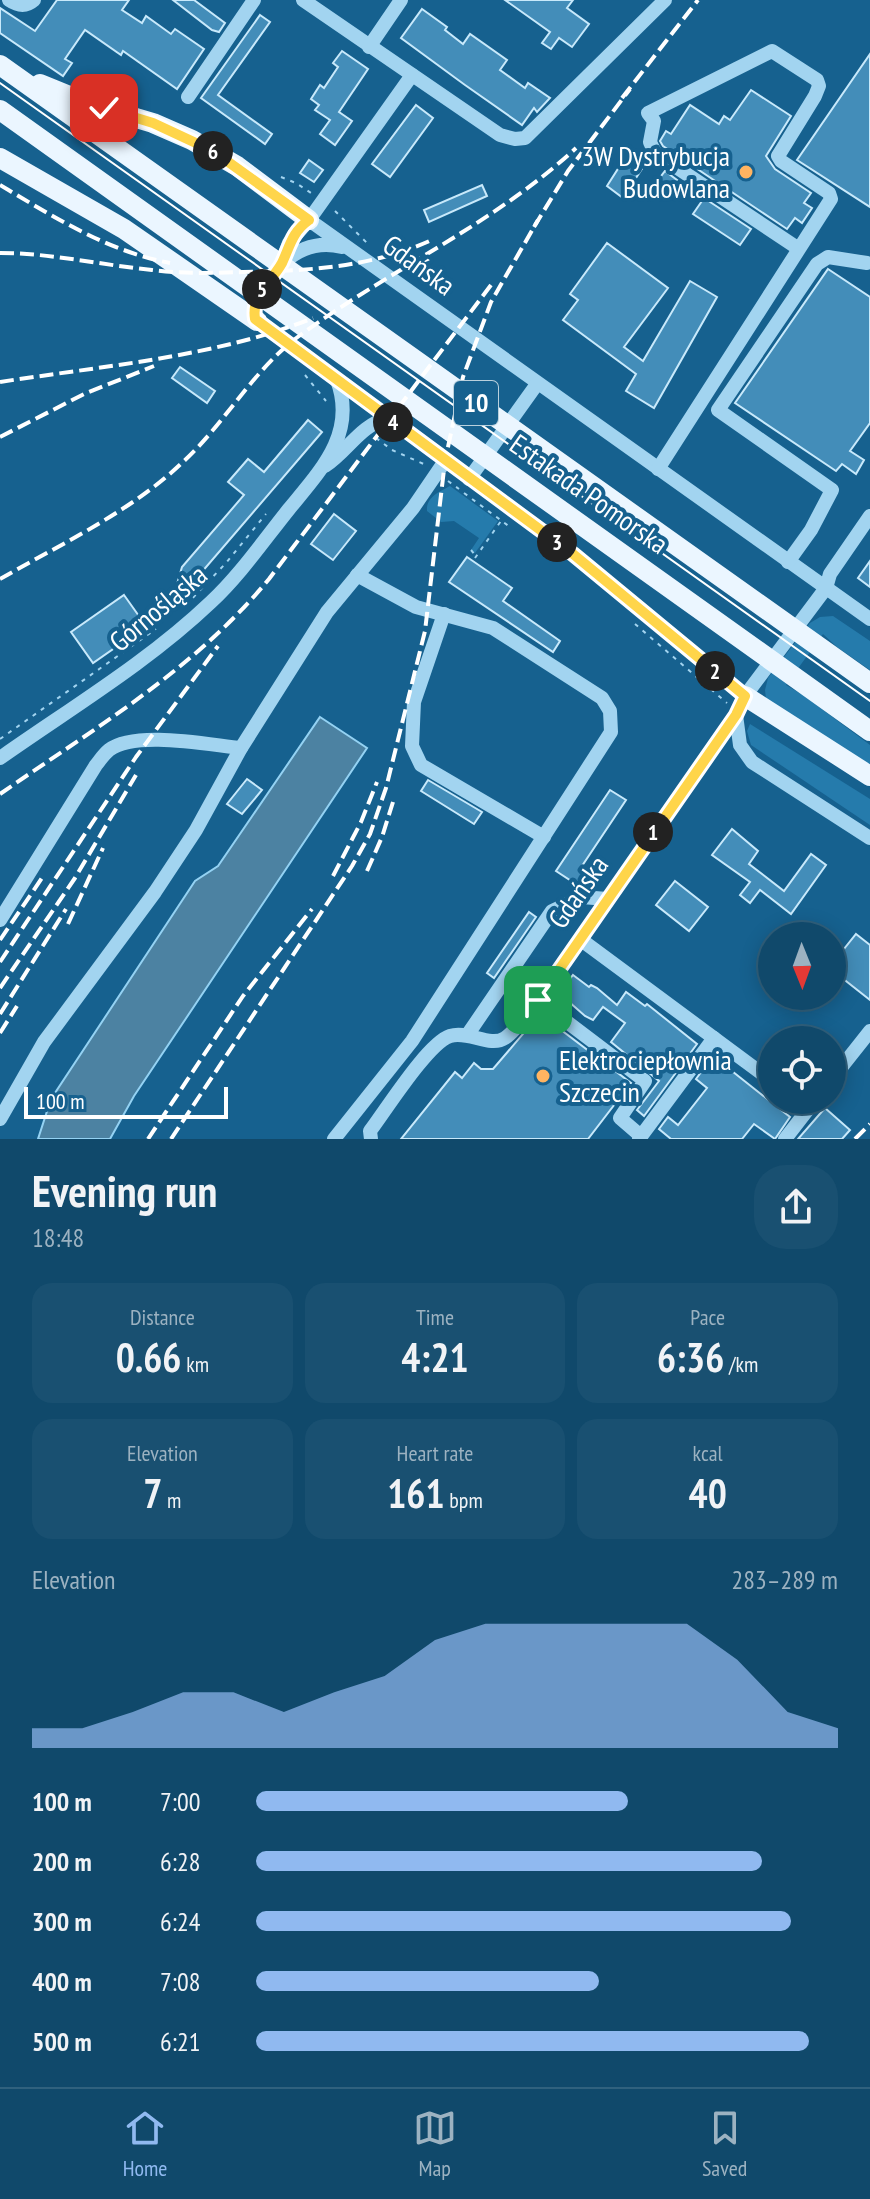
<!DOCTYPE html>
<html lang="en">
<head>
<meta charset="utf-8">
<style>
	:root { --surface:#10496b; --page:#195071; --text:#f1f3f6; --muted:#9cb2c1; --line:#30617e; --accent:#90b9f0 }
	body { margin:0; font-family:"PT Sans Narrow",sans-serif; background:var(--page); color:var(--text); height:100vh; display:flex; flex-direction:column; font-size:30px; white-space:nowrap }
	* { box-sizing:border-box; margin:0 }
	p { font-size:26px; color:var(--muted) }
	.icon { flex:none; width:44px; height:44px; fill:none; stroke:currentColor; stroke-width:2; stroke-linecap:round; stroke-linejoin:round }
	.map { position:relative; height:1139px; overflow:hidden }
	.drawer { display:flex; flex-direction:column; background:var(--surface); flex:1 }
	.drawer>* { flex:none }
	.needle { width:52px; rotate:179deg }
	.buttons { position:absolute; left:758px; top:922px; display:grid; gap:16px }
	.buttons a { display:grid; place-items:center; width:88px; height:88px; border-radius:50%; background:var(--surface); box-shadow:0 4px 20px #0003,0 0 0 2px var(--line); font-size:40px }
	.scale { position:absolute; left:24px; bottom:20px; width:204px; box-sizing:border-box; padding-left:8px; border:4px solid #fff; border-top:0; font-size:22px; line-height:28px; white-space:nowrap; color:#fff; -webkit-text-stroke:6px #16618f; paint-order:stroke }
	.pin { position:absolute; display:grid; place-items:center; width:68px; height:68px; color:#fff; margin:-34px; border-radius:16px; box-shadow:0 4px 12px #0006 }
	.km { position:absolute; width:40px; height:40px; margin:-20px; border-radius:50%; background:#222; color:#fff; font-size:22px; line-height:40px; text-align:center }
	.round { display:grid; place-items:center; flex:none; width:84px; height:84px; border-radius:32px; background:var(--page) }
	.summary { display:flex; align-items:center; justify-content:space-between; height:136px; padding:0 32px }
	h1 { font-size:44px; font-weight:800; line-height:60px }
	.stats { display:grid; grid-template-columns:repeat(3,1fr); gap:12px; height:136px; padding:8px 32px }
	.stats div { display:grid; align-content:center; border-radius:20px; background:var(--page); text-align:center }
	.stats b { font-size:40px; font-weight:800 }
	.stats small { font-size:22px; font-weight:400 }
	.stats p { font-size:22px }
	.chart { height:224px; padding:16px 32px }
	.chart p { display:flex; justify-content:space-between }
	.chart svg { width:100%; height:144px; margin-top:8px; fill:var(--accent); opacity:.7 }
	ul { padding:0 32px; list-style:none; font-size:26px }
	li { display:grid; grid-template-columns:128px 96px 1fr; align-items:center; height:60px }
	li i { height:20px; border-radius:10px; background:var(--accent) }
	.menu { display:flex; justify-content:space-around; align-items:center; height:112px; border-top:2px solid var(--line); background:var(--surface); font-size:22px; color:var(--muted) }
	.menu a { display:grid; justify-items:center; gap:4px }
	.menu .selected { color:var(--accent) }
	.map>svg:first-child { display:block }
</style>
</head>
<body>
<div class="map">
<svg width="870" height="1139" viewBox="0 0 870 1139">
	<rect width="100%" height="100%" fill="#16618f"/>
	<!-- green -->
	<g fill="#257bac">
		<path d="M450,486l48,35 -23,32 -4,-3 8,-12 -25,-17 -13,1 -14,-11c-1,-14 12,-19 23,-25z"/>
		<path d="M833,616l37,25v29l-33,-23 -14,-13 -37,51 17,10 67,50v23l-104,-69 -1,-9 3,-12 42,-55 10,-6z"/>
		<path d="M750,724l120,75v26l-119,-80 -4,-14z"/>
	</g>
	<!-- water -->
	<path fill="#4c82a2" stroke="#94d2f3" stroke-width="2" d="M320,717l47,31 -233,348 -24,43h-72l13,-40 144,-218 23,-15z"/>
	<!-- building -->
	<g fill="#438db9" stroke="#c8e9fb" stroke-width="2">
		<path d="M57,0h72l-7,10 20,13 4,-7 25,18 4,-5 29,20 -27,40 -54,-38 -2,4 -36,-25 -20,29 7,4 -9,13 -63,-43v-25l35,23z"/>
		<path d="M173,0h21l31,23 -6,9 -7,-2z"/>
		<path d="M505,0h68l-6,8 22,16 -17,23 -13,-9 -8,11 -9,-6 8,-11z"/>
		<path d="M422,9l25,18 -2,3 18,14 7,-10 37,26 -7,10 25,18 3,-5 22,15 -13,14 -3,-4 -12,17 -57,-40 -64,-47z"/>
		<path d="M260,15l10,7 -52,73 54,39 -7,10 -64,-46z"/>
		<path d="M342,51l26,18 -29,43 13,9 -17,24 -15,-11 10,-14 -15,-10 4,-5 -8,-6 9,-14 4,3 14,-21 -5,-4z"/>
		<path d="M870,54v153l-73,-47z"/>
		<path d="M751,90l40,26 -25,40 9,13 36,24 -7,10 8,5 -10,15 -7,-5 -8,11 -124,-83 -3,-5 6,-10 5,3 19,-29 29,19 5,-8 6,4z"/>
		<path d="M416,105l17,13 -43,59 -18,-13z"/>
		<path d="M630,150l17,11 -24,37 -16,-12z"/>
		<path d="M309,160l14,10 -9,12 -14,-9z"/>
		<path d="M665,171l12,9 -13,17 -12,-9z"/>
		<path d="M482,185l5,11 -58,26 -5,-12z"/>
		<path d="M704,198l47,31 -11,16 -47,-31z"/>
		<path d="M607,243l61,45 -44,59 19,14 47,-80 27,16 -63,111 -28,-17 10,-17 -73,-54 15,-20 -8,-6z"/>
		<path d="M828,269l42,28v126l-20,28 14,9 -8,14 -14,-10 -6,7 -101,-68z"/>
		<path d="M180,367l35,24 -8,12 -35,-25z"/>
		<path d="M308,420l14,12 -121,141h-4l-5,16 -15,-5 5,-17 62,-72 -16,-13 20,-23 16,13z"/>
		<path d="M334,514l22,17 -23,29 -22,-16z"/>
		<path d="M467,557l45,31 -9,13 57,40 -7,11 -104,-70z"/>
		<path d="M870,561v26l-12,-9z"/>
		<path d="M124,595l22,31 -53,37 -22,-31z"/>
		<path d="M247,779l15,11 -20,24 -15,-10z"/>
		<path d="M428,780l54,32 -8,12 -53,-33z"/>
		<path d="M610,790l16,10 -46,69 7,5 -8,12 -23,-15z"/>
		<path d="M732,829l26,22 -9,13 35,27 27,-37 15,11 -35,49 -31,-24 -10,13 -10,-8 10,-13 -38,-27z"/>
		<path d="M675,881l33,26 -19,24 -33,-26z"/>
		<path d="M529,912l7,5 -42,61 -7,-5z"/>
		<path d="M856,934l14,11v55l-38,-30v-6z"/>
		<path d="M573,975l16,12 2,-2 6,3 20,17 9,-13 19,14 2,-2 50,40 -53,72 -7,-6 22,-29 -48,-39 14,-19 -22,-16 -10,13 -8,-4 -26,-23z"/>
		<path d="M540,1014l91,69 -43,56h-187l54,-67 7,6 12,-15 7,6h12z"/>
		<path d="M713,1056l77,61 -15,22 -21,-15 -12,15h-71l-12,-10 9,-12 10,8 29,-37 -11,-9z"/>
		<path d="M825,1108l25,22 -8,9h-44z"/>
	</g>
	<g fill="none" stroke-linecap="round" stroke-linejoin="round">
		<!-- path -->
		<g stroke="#a2d4f0" stroke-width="2" stroke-dasharray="4 6" stroke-linecap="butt">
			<path d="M281,177l15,6 15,10"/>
			<path d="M335,211l32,32"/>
			<path d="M305,375l21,26"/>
			<path d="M376,438l16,12 34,15"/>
			<path d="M448,481l11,8"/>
			<path d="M464,493l46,34"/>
			<path d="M471,550l5,6"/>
			<path d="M475,558l26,-37"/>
			<path d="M186,605l40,-42 40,-49"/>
			<path d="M635,624l92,79"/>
			<path d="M0,739l156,-110"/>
		</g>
		<!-- minor -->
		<g stroke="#a2d4f0" stroke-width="14">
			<path d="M9,0c9,6 17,7 25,0"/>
			<path d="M303,0l197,135 15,4 10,-1 140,-138"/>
			<path d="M369,47l32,-47"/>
			<path d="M188,97l66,-97"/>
			<path d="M309,220l561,399"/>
			<path d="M282,262l7,-19 20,-23 103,-145"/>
			<path d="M255,319c-3,-17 5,-27 15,-41 18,-24 41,-39 72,-31"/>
			<path d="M257,321l316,233 172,142"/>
			<path d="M325,466c23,-15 35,-41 63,-48"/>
			<path d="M658,469l141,-220 -144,-96 -5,-11 4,-21 -6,-8 124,-62 45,29 2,6 -4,10 -37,60 3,5 48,32 2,6 -32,50"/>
			<path d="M469,479l68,-95"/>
			<path d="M788,562l23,-32 21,-40 -114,-80 99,-146 11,-7 39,6"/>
			<path d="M444,614l-30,88 -2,44 9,19 123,72"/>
			<path d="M736,715l4,30 12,17 118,76"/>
			<path d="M0,758c71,-50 148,-96 211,-156 29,-27 53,-62 78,-93 32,-39 68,-76 48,-129"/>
			<path d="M0,920l96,-155c4,-5 8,-11 13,-15 26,-20 100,-5 132,-2"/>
			<path d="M580,939l192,142"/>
			<path d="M538,1000l107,81 -25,37 21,18"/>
			<path d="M468,1034l84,-123 30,-14 25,2"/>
			<path d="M832,1079l38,-48"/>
			<path d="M0,1119l44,-77 111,-150 41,-62 45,-82 86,-136 86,-104 32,-47"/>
			<path d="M334,1139l78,-98 199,-309 -1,-21 -8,-13 -109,-70 -77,-21 -59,-32"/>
			<path d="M371,1139l-1,-8c16,-21 58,-88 80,-95 18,-6 40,12 55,2 12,-8 23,-26 33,-38l198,-285 9,-19 81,-108 4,-14 40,-58"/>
			<path d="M639,1139l75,-101"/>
			<path d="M785,1139l24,-31"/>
		</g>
		<!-- major -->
		<g stroke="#ebf6ff" stroke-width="20">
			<path d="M0,65l870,618"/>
			<path d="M40,84l49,20 64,19 39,17 45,26 72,54"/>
			<path d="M0,110l870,621"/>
			<path d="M0,158l124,71 133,92"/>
			<path d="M745,696l125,80"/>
		</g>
		<!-- tram -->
		<path stroke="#fff" stroke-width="2" d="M0,83l870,618"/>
		<!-- rail -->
		<g stroke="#fff" stroke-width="4" stroke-dasharray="14 6" stroke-linecap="butt">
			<path d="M622,98l76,-98"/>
			<path d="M0,185c54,32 107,66 170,78"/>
			<path d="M534,227l34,-56 62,-82"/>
			<path d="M0,253c51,0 101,12 152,17 30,4 61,3 91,2 67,-1 130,-5 191,-33"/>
			<path d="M0,382c102,-16 217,-25 313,-64"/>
			<path d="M0,437l84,-43 70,-28"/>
			<path d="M0,579c63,-36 132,-68 184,-118 42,-39 69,-91 115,-125 90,-66 195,-112 277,-188"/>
			<path d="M0,794c95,-66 195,-125 269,-215l222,-294"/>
			<path d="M367,871l15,-34 11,-35"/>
			<path d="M333,876l28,-54 16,-40"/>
			<path d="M68,924l35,-76"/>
			<path d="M0,940l44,-65"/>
			<path d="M0,962l136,-205 82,-111"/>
			<path d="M0,988l75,-110 61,-103"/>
			<path d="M0,1014l66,-105"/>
			<path d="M0,1033l17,-27"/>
			<path d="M148,1139l95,-143 69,-87"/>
			<path d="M171,1139l181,-273 18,-32 16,-46 39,-157 20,-170 18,-84 28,-75 47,-82"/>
			<path d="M855,1139l15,-15"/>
		</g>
	</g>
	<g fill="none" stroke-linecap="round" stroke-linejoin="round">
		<!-- route casing -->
		<g stroke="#fff" stroke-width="16">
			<path id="route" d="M104,108l49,15 60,28 96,69c-17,12 -19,26 -27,43 -11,20 -31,31 -27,56l318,235 172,142 -9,19 -198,285"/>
		</g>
		<!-- route -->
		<use href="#route" stroke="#ffd54a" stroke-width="10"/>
	</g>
	<!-- markers -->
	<g fill="#ffb461" stroke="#16618f" stroke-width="3">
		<circle cx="746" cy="172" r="8"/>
		<circle cx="543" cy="1076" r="8"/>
	</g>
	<g text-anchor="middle" stroke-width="8" stroke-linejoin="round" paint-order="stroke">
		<!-- shield labels -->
		<rect fill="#16618f" stroke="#b9d0dd" stroke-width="2" x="454" y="381" width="44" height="44" rx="6"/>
		<g font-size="26" font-weight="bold" fill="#fff">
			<text x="476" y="412">10</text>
		</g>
		<!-- poi labels -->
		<g font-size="28" fill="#fff" stroke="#16618f" text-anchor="end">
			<text x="730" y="166">3W Dystrybucja<tspan x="730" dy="32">Budowlana</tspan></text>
			<text x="559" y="1070" text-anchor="start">Elektrociepłownia<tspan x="559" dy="32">Szczecin</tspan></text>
		</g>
		<!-- street labels -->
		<g font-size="28" fill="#fff" stroke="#16618f">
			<text transform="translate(419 265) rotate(36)" y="10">Gdańska</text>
			<text transform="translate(589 494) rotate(35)" y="10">Estakada Pomorska</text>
			<text transform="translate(158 608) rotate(-40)" y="10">Górnośląska</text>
			<text transform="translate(578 892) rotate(-55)" y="10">Gdańska</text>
		</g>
	</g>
</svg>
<div class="buttons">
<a><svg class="needle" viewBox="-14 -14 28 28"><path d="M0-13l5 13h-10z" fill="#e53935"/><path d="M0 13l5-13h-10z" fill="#9cb2c1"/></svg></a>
<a><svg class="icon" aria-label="locate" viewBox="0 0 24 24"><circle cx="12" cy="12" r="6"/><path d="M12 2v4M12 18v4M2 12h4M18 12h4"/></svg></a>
</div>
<div class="scale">100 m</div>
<div class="pin" style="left:538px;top:1000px;background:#1e9e55"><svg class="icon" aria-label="arrive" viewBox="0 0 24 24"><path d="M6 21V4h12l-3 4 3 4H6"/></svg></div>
<div class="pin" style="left:104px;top:108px;background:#d93025"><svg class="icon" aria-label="check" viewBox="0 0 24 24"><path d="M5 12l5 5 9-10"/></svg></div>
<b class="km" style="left:653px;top:832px">1</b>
<b class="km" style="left:715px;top:671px">2</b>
<b class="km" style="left:557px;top:542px">3</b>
<b class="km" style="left:393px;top:422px">4</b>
<b class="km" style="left:262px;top:289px">5</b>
<b class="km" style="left:213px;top:151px">6</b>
</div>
<section class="drawer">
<div class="summary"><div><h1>Evening run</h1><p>18:48</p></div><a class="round"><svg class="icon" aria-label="share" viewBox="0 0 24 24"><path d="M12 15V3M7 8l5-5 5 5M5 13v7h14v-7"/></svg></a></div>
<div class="stats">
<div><p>Distance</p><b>0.66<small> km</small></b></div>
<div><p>Time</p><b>4:21</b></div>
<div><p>Pace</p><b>6:36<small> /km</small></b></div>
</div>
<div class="stats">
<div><p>Elevation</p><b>7<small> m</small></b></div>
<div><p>Heart rate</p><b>161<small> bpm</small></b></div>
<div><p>kcal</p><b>40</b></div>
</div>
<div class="chart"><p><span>Elevation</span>283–289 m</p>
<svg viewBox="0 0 160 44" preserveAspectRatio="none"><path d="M0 44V38L10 38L20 33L30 27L40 27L50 33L60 27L70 22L80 11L90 6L100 6L110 6L120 6L130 6L140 17L150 33L160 38V44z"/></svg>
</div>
<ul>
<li><b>100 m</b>7:00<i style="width:64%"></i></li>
<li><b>200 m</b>6:28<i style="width:87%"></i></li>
<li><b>300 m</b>6:24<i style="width:92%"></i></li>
<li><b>400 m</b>7:08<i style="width:59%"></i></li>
<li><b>500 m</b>6:21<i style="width:95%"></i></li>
</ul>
</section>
<nav class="menu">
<a class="selected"><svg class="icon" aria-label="home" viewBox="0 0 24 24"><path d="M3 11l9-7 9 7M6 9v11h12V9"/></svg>Home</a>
<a><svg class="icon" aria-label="map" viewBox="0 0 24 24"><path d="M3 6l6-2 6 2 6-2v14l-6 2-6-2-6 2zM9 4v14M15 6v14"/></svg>Map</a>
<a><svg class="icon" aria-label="saved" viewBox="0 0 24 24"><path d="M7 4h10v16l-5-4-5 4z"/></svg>Saved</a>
</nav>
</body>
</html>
